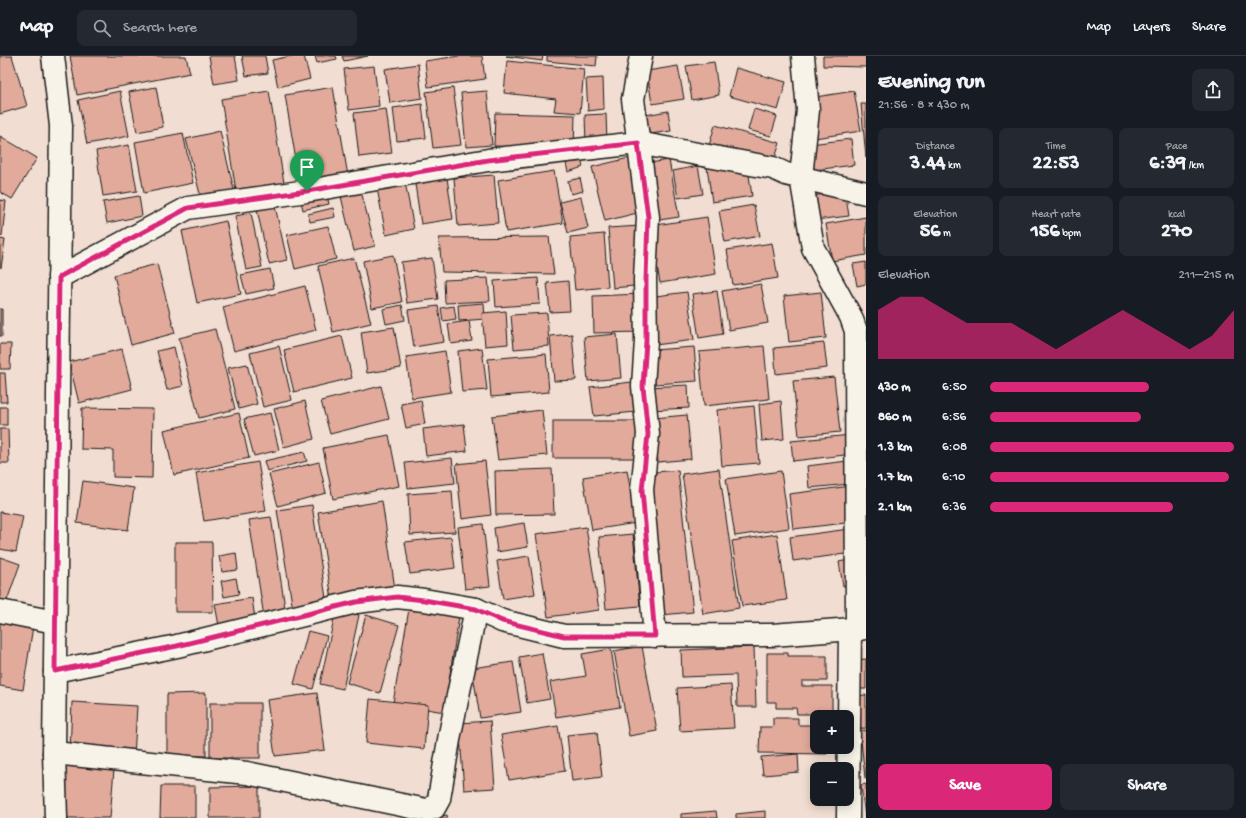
<!DOCTYPE html>
<html lang="en">
<head>
<meta charset="utf-8">
<style>
	:root { --surface:#171b24; --page:#242831; --text:#f1f3f6; --muted:#9ea1a6; --line:#363941; --accent:#db2777 }
	body { margin:0; font-family:"Gochi Hand",sans-serif; background:var(--page); color:var(--text); height:100vh; display:flex; flex-direction:column; font-size:15px; white-space:nowrap }
	* { box-sizing:border-box; margin:0 }
	p { font-size:13px; color:var(--muted) }
	.icon { flex:none; width:22px; height:22px; fill:none; stroke:currentColor; stroke-width:2; stroke-linecap:round; stroke-linejoin:round }
	.map { position:relative; flex:1; overflow:hidden }
	.drawer { display:flex; flex-direction:column; background:var(--surface); width:380px }
	.drawer>* { flex:none }
	.tools { position:absolute; left:810px; top:654px; display:grid; gap:8px }
	.tools a { display:grid; place-items:center; width:44px; height:44px; border-radius:8px; background:var(--surface); box-shadow:0 2px 10px #0003; font-size:20px }
	.pin { position:absolute; display:grid; place-items:center; width:34px; height:34px; color:#fff; margin:-41px -17px; border-radius:50% 50% 50% 0; rotate:-45deg; box-shadow:0 0 4px #0007 }
	.pin .icon { rotate:45deg }
	.round { display:grid; place-items:center; flex:none; width:42px; height:42px; border-radius:8px; background:var(--page) }
	.overview { display:flex; align-items:center; justify-content:space-between; height:68px; padding:0 12px }
	h1 { font-size:22px; font-weight:800; line-height:30px }
	.metrics { display:grid; grid-template-columns:repeat(3,1fr); gap:6px; height:68px; padding:4px 12px }
	.metrics div { display:grid; align-content:center; border-radius:8px; background:var(--page); text-align:center }
	.metrics b { font-size:20px; font-weight:800 }
	.metrics small { font-size:11px; font-weight:400 }
	.metrics p { font-size:11px }
	.chart { height:112px; padding:8px 12px }
	.chart p { display:flex; justify-content:space-between }
	.chart svg { width:100%; height:72px; margin-top:4px; fill:var(--accent); opacity:.7 }
	.button { display:flex; gap:8px; margin-top:auto; padding:8px 12px }
	.button a { flex:1; height:46px; border-radius:8px; background:var(--accent); color:#fff; font-size:16px; font-weight:800; line-height:46px; text-align:center }
	.button a+a { background:var(--page); color:var(--text) }
	ul { padding:0 12px; list-style:none; font-size:13px }
	li { display:grid; grid-template-columns:64px 48px 1fr; align-items:center; height:30px }
	li i { height:10px; border-radius:5px; background:var(--accent) }
	header { display:flex; align-items:center; gap:24px; box-sizing:border-box; height:56px; padding:0 20px; background:var(--surface); border-bottom:1px solid var(--line) }
	header strong { font-size:19px }
	nav { display:flex; gap:22px; margin-inline-start:auto; font-size:14px }
	.search { width:280px; height:36px; background:var(--page); display:flex; align-items:center; gap:10px; box-sizing:border-box; padding:0 14px; border-radius:8px; color:var(--muted); font-size:15px }
	main { display:flex; flex:1; min-height:0 }
	.map>svg:first-child { display:block }
</style>
</head>
<body>
<header>
<strong>Map</strong>
<div class="search"><svg class="icon" aria-label="search" viewBox="0 0 24 24"><circle cx="10" cy="10" r="6"/><path d="M15 15l6 6"/></svg>Search here</div>
<nav><a>Map</a><a>Layers</a><a>Share</a></nav>
</header>
<main>
<div class="map">
<svg width="866" height="762" viewBox="0 0 866 762">
	<rect width="100%" height="100%" fill="#f1ddd1"/>
	<filter id="ink" filterUnits="userSpaceOnUse"><feTurbulence type="fractalNoise" baseFrequency=".025" numOctaves="2"/><feDisplacementMap in="SourceGraphic" scale="8" xChannelSelector="R" yChannelSelector="G"/><feConvolveMatrix kernelMatrix="1 2 1 2 8 2 1 2 1" color-interpolation-filters="sRGB"/></filter>
	<g filter="url(#ink)">
		<!-- building -->
		<g fill="#e2aa9b" stroke="#1c1c1c">
			<path d="M0,0h12l15,50 -27,8z"/>
			<path d="M70,0h116l4,17 -113,22z"/>
			<path d="M209,0h26l4,24 -25,4z"/>
			<path d="M242,0h23l3,17 -22,3z"/>
			<path d="M291,0h13l6,23 -32,8 -6,-27z"/>
			<path d="M315,0h21l1,3 -20,4z"/>
			<path d="M342,0h26l-24,5z"/>
			<path d="M459,0h23l3,23 -57,8 -3,-26z"/>
			<path d="M506,0h37l-1,5z"/>
			<path d="M547,0h50l-1,10 -49,-5z"/>
			<path d="M823,0h43v11l-43,-1z"/>
			<path d="M507,5l77,8 -4,44 -26,-2 2,-12 -52,-6z"/>
			<path d="M714,6l5,33 -27,5 -6,-34z"/>
			<path d="M418,8l4,34 -32,5 -5,-34z"/>
			<path d="M374,10l5,40 -30,4 -5,-41z"/>
			<path d="M678,10l6,33 -32,5 -5,-33z"/>
			<path d="M736,12l50,14 -8,28 -49,-14z"/>
			<path d="M603,22l1,31 -16,2 -2,-32z"/>
			<path d="M156,31l7,40 -26,5 -8,-40z"/>
			<path d="M333,31l16,95 -48,8 -16,-95z"/>
			<path d="M453,32l8,57 -28,3 -7,-56z"/>
			<path d="M120,35l9,45 -42,8 -9,-44z"/>
			<path d="M269,35l16,98 -48,8 -16,-98z"/>
			<path d="M487,35l5,54 -26,2 -5,-54z"/>
			<path d="M854,35l7,40 -46,7 -6,-40z"/>
			<path d="M422,48l4,34 -29,3 -4,-33z"/>
			<path d="M861,48h5v54z"/>
			<path d="M386,53l6,44 -33,4 -5,-44z"/>
			<path d="M754,53l23,7 -6,20 -23,-6z"/>
			<path d="M668,55l3,20 -28,4 -3,-19z"/>
			<path d="M495,57l80,2 -1,34 -80,-3z"/>
			<path d="M606,58l1,28 -21,1 -1,-28z"/>
			<path d="M715,69l65,18 -7,21 -64,-18z"/>
			<path d="M220,75l14,59 -33,8 -15,-59z"/>
			<path d="M183,77l10,50 -49,10 -9,-51z"/>
			<path d="M0,80l37,22 -25,41 -12,-7z"/>
			<path d="M851,83l3,26 -40,5 -4,-26z"/>
			<path d="M129,89l8,46 -34,5 -7,-45z"/>
			<path d="M580,100l3,11 -15,5 -3,-13z"/>
			<path d="M629,102l12,54 -36,9 -13,-54z"/>
			<path d="M669,104l10,57 -26,4 -10,-57z"/>
			<path d="M747,106l5,34 -40,6 -5,-35z"/>
			<path d="M698,110l5,28 -25,4 -5,-27z"/>
			<path d="M554,115l9,52 -57,9 -8,-52z"/>
			<path d="M494,119l4,48 -40,3 -4,-48z"/>
			<path d="M404,121l10,52 -28,6 -10,-52z"/>
			<path d="M447,122l6,41 -32,5 -6,-40z"/>
			<path d="M580,122l3,13 -12,3 -3,-13z"/>
			<path d="M359,127l16,63 -21,5 -15,-63z"/>
			<path d="M326,135l3,13 -26,6 -3,-13z"/>
			<path d="M845,135l4,25 -34,4 -3,-24z"/>
			<path d="M139,140l3,20 -35,7 -4,-21z"/>
			<path d="M581,141l7,31 -20,5 -8,-31z"/>
			<path d="M0,144l6,1 -4,35h-2z"/>
			<path d="M754,149l6,31 -35,6 -6,-31z"/>
			<path d="M275,150l12,54 -18,4 -12,-54z"/>
			<path d="M333,152l2,9 -25,5 -2,-8z"/>
			<path d="M251,157l11,54 -16,3 -11,-54z"/>
			<path d="M707,161l9,57 -56,9 -10,-57z"/>
			<path d="M866,161v38l-34,6 -6,-37z"/>
			<path d="M226,165l15,73 -44,9 -15,-72z"/>
			<path d="M328,170l8,33 -41,10 -8,-34z"/>
			<path d="M640,170l4,59 -31,3 -5,-60z"/>
			<path d="M604,178l4,53 -33,3 -5,-53z"/>
			<path d="M549,181l5,37 -112,-2 -3,-34z"/>
			<path d="M0,183l5,1 -4,28 -1,-1z"/>
			<path d="M772,187l6,35 -45,7 -6,-35z"/>
			<path d="M393,199l9,47 -30,6 -9,-47z"/>
			<path d="M354,202l17,65 -38,9 -15,-66z"/>
			<path d="M432,202l6,41 -31,4 -6,-41z"/>
			<path d="M866,206v22l-9,2 -4,-22z"/>
			<path d="M157,208l18,69 -44,12 -17,-70z"/>
			<path d="M270,213l4,19 -28,6 -5,-19z"/>
			<path d="M488,222l2,23 -45,2 -1,-23z"/>
			<path d="M538,222l2,26 -44,3 -2,-26z"/>
			<path d="M568,225l2,30 -20,1 -3,-29z"/>
			<path d="M761,228l7,39 -39,7 -7,-39z"/>
			<path d="M305,230l11,44 -82,21 -11,-44z"/>
			<path d="M717,235l6,43 -24,4 -7,-44z"/>
			<path d="M687,236l7,48 -39,5 -7,-48z"/>
			<path d="M821,236l5,46 -37,4 -5,-46z"/>
			<path d="M642,238l1,38 -49,1 -1,-37z"/>
			<path d="M484,247l1,16 -26,2 -1,-16z"/>
			<path d="M402,249l3,15 -19,4 -3,-15z"/>
			<path d="M438,250l6,36 -30,5 -6,-37z"/>
			<path d="M454,250l2,13 -13,2 -2,-13z"/>
			<rect x="0" y="253" width="2" height="27"/>
			<path d="M506,255l2,33 -23,2 -3,-33z"/>
			<path d="M547,257l2,33 -35,3 -3,-34z"/>
			<path d="M469,265l3,20 -21,3 -3,-20z"/>
			<path d="M394,271l7,41 -34,5 -6,-41z"/>
			<path d="M215,273l20,80 -36,9 -20,-80z"/>
			<path d="M572,278l4,46 -22,1 -4,-45z"/>
			<path d="M617,278l4,44 -33,3 -4,-44z"/>
			<path d="M342,280l10,42 -58,14 -10,-42z"/>
			<path d="M824,287l3,25 -51,6 -2,-26z"/>
			<path d="M0,288h11l-1,25h-10z"/>
			<path d="M279,290l13,54 -29,7 -13,-54z"/>
			<path d="M764,290l5,53 -65,7 -5,-54z"/>
			<path d="M174,291l9,39 -16,4 -10,-39z"/>
			<path d="M694,291l3,34 -42,3 -2,-34z"/>
			<path d="M482,292l5,42 -25,2 -4,-41z"/>
			<path d="M122,293l10,40 -53,14 -10,-41z"/>
			<path d="M445,295l6,41 -39,6 -6,-41z"/>
			<path d="M546,298l3,38 -58,5 -3,-38z"/>
			<path d="M247,308l10,40 -18,5 -11,-41z"/>
			<path d="M0,317h5l2,29h-7z"/>
			<path d="M834,321l6,55 -41,4 -6,-55z"/>
			<path d="M632,326l4,30 -42,4 -4,-29z"/>
			<path d="M688,329l1,23 -40,2 -1,-23z"/>
			<path d="M381,330l8,33 -59,15 -9,-33z"/>
			<path d="M421,344l4,24 -19,4 -5,-24z"/>
			<path d="M305,345l9,38 -30,8 -10,-38z"/>
			<path d="M781,345l3,38 -22,2 -3,-37z"/>
			<path d="M754,350l5,57 -37,3 -5,-56z"/>
			<rect x="0" y="351" width="7" height="18"/>
			<path d="M82,352l71,1 -1,69 -39,-1v-27l-32,-1z"/>
			<path d="M542,354l5,45 -49,5 -6,-44z"/>
			<path d="M239,357l10,45 -75,17 -10,-45z"/>
			<path d="M270,357l9,37 -25,6 -10,-37z"/>
			<path d="M687,359l4,44 -33,3 -4,-44z"/>
			<rect x="553" y="365" width="86" height="37"/>
			<path d="M464,368l3,27 -41,5 -3,-27z"/>
			<path d="M0,373h8l1,34h-9z"/>
			<path d="M389,379l10,51 -66,13 -10,-51z"/>
			<path d="M851,379l2,19 -60,7 -2,-20z"/>
			<path d="M304,396l3,9 -40,10 -3,-10z"/>
			<path d="M452,402l3,25 -47,5 -3,-25z"/>
			<path d="M485,405l6,54 -29,4 -6,-55z"/>
			<path d="M847,405l3,23 -41,4 -2,-22z"/>
			<path d="M258,406l8,49 -62,10 -8,-48z"/>
			<path d="M319,406l7,31 -48,13 -9,-32z"/>
			<path d="M552,413l2,45 -58,1 -1,-44z"/>
			<path d="M719,413l20,139 -36,6 -21,-140z"/>
			<path d="M627,414l9,53 -44,7 -9,-53z"/>
			<path d="M678,414l15,142 -32,3 -16,-142z"/>
			<path d="M781,415l8,57 -54,8 -9,-57z"/>
			<path d="M83,425l51,7 -6,42 -51,-7z"/>
			<path d="M859,429l4,36 -70,8 -4,-35z"/>
			<path d="M452,435l3,41 -45,3 -2,-41z"/>
			<path d="M382,445l13,88 -63,10 -14,-87z"/>
			<path d="M312,449l15,100 -34,5 -16,-100z"/>
			<path d="M0,456l23,4 -7,36 -16,-3z"/>
			<path d="M271,461l15,97 -22,3 -15,-97z"/>
			<path d="M524,467l4,24 -31,5 -3,-24z"/>
			<path d="M483,468l7,62 -25,3 -7,-62z"/>
			<path d="M586,471l13,83 -51,7 -12,-83z"/>
			<path d="M849,473l3,24 -59,8 -3,-24z"/>
			<path d="M633,478l7,72 -34,3 -7,-72z"/>
			<path d="M777,478l10,66 -45,6 -10,-65z"/>
			<path d="M451,481l4,31 -45,6 -5,-32z"/>
			<path d="M175,486h37l1,70h-38z"/>
			<path d="M236,497l2,17 -16,2 -3,-16z"/>
			<path d="M529,500l6,38 -32,5 -6,-38z"/>
			<path d="M0,501l20,7 -16,45 -4,-2z"/>
			<path d="M858,502l5,25 -20,3 -4,-24z"/>
			<path d="M236,522l3,16 -15,3 -3,-16z"/>
			<path d="M252,542l3,21 -36,7 -4,-22z"/>
			<path d="M336,553l23,6 -16,74 -23,-5z"/>
			<path d="M409,553l50,8 -15,95 -51,-9z"/>
			<path d="M366,559l33,10 -19,68 -33,-10z"/>
			<path d="M0,565l33,5 -10,64 -23,-4z"/>
			<path d="M308,575l19,5 -14,53 -19,-5z"/>
			<path d="M642,590l15,85 -28,5 -15,-85z"/>
			<path d="M754,591l2,60h-19l-1,-32 -54,2 -1,-27z"/>
			<path d="M611,593l9,58 -64,10 -6,-35 36,-6 -4,-22z"/>
			<path d="M542,597l8,46 -23,4 -8,-46z"/>
			<path d="M767,597h21v3h39v25h-25v5h30v31h-8v-3h-27l-1,-6h-20v-6h-9z"/>
			<path d="M866,603v30h-10l-2,-29z"/>
			<path d="M513,606l8,50 -41,6 -8,-50z"/>
			<path d="M731,629l3,43 -54,3 -3,-43z"/>
			<path d="M206,637v63h-39v-62z"/>
			<path d="M317,637l8,57 -50,6 -8,-56z"/>
			<path d="M866,639v33l-10,1 -3,-33z"/>
			<path d="M370,643l58,6 -4,44 -58,-6z"/>
			<path d="M72,646l65,4 -3,51 -64,-3z"/>
			<rect x="210" y="647" width="50" height="55"/>
			<path d="M773,662h25v7h19v22h10v7l-68,-1 1,-26h13z"/>
			<path d="M490,665l5,67 -31,2 -5,-67z"/>
			<path d="M558,670l7,45 -56,9 -8,-45z"/>
			<path d="M866,674v48h-1l-5,-47z"/>
			<path d="M597,676l5,45 -30,4 -5,-46z"/>
			<path d="M798,698l1,18 -36,3 -2,-18z"/>
			<path d="M65,709l49,4 -4,49h-48z"/>
			<path d="M866,728v34h-1l-4,-33z"/>
			<path d="M161,730h34v32h-35z"/>
			<path d="M259,730v32h-49v-31z"/>
			<path d="M716,755l1,7h-36v-4z"/>
			<path d="M765,755v7h-29v-4z"/>
			<path d="M447,759l1,3h-17z"/>
		</g>
		<g fill="none" stroke-linecap="round" stroke-linejoin="round">
			<!-- minor casing -->
			<g stroke="#1c1c1c" stroke-width="25">
				<g id="minor">
					<path d="M53,0l8,70 -7,627 2,65"/>
					<path d="M641,0l-8,43 15,118 -3,62 1,62 -3,45 5,48 -6,56 13,146"/>
					<path d="M803,0l5,54 -7,67 12,71 38,69 5,14 1,299"/>
					<path d="M59,221l129,-69 119,-17 181,-31 150,-17 135,25 13,6 80,19"/>
					<path d="M0,555l55,11"/>
					<path d="M55,615l122,-25 179,-44 41,-5 27,3 52,9 26,12 62,15 208,-1 94,-7"/>
					<path d="M54,697l193,20 179,37 8,-2 5,-9 11,-65 26,-125"/>
					<path d="M848,762l2,-188"/>
				</g>
			</g>
			<!-- minor -->
			<use href="#minor" stroke="#f7f3e8" stroke-width="22"/>
		</g>
	</g>
	<g fill="none" stroke-linecap="round" stroke-linejoin="round" filter="url(#ink)">
		<!-- route casing -->
		<g stroke="#fff" stroke-width="8">
			<path id="route" d="M638,87l10,74 -2,62v62l-3,45 5,48 -6,56 13,146h-91l-62,-15 -26,-12 -52,-9 -27,-3 -41,5 -179,44 -122,25 4,-394 129,-69 119,-17 181,-31z"/>
		</g>
		<!-- route -->
		<use href="#route" stroke="#db2777" stroke-width="5"/>
	</g>
</svg>
<div class="tools">
<a>+</a>
<a>−</a>
</div>
<div class="pin" style="left:307px;top:135px;background:#1e9e55"><svg class="icon" aria-label="arrive" viewBox="0 0 24 24"><path d="M6 21V4h12l-3 4 3 4H6"/></svg></div>
</div>
<section class="drawer">
<div class="overview"><div><h1>Evening run</h1><p>21:56 · 8 × 430 m</p></div><a class="round"><svg class="icon" aria-label="share" viewBox="0 0 24 24"><path d="M12 15V3M7 8l5-5 5 5M5 13v7h14v-7"/></svg></a></div>
<div class="metrics">
<div><p>Distance</p><b>3.44<small> km</small></b></div>
<div><p>Time</p><b>22:53</b></div>
<div><p>Pace</p><b>6:39<small> /km</small></b></div>
</div>
<div class="metrics">
<div><p>Elevation</p><b>56<small> m</small></b></div>
<div><p>Heart rate</p><b>156<small> bpm</small></b></div>
<div><p>kcal</p><b>270</b></div>
</div>
<div class="chart"><p><span>Elevation</span>211–215 m</p>
<svg viewBox="0 0 160 44" preserveAspectRatio="none"><path d="M0 44V14L10 6L20 6L30 14L40 22L50 22L60 22L70 30L80 38L90 30L100 22L110 14L120 22L130 30L140 38L150 30L160 14V44z"/></svg>
</div>
<ul>
<li><b>430 m</b>6:50<i style="width:65%"></i></li>
<li><b>860 m</b>6:56<i style="width:62%"></i></li>
<li><b>1.3 km</b>6:08<i style="width:100%"></i></li>
<li><b>1.7 km</b>6:10<i style="width:98%"></i></li>
<li><b>2.1 km</b>6:36<i style="width:75%"></i></li>
</ul>
<div class="button"><a>Save</a><a>Share</a></div>
</section>
</main>
</body>
</html>
